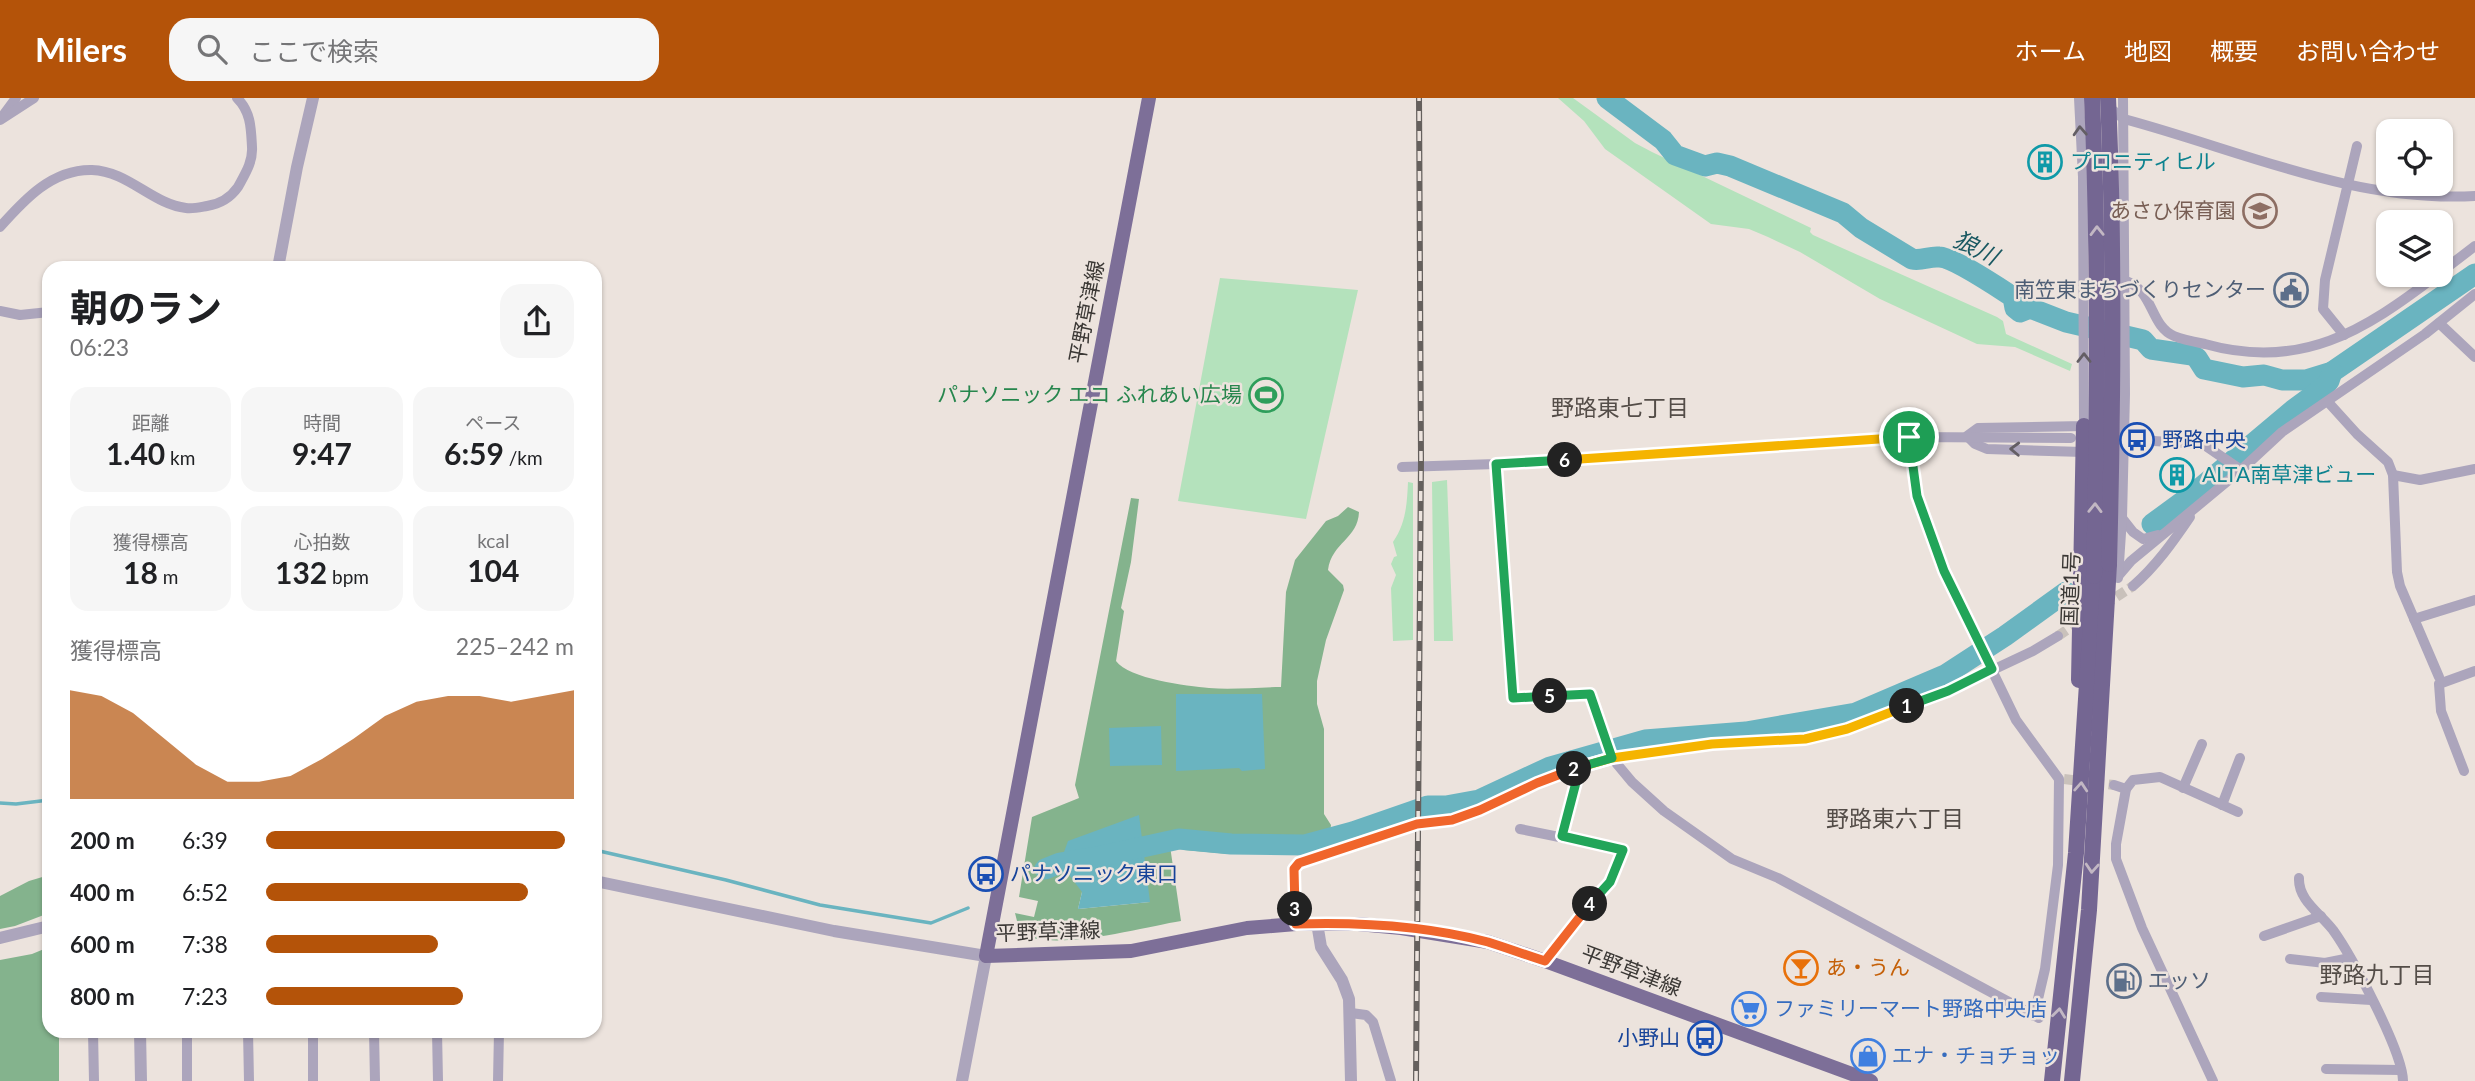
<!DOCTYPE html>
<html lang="ja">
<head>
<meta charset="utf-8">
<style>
	:root { --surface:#fff; --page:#f6f6f6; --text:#202124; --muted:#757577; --accent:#b45309 }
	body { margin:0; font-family:Lato,"Noto Sans JP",sans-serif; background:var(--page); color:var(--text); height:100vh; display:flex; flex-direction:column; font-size:26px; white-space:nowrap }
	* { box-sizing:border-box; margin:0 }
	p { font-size:23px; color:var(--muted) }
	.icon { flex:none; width:38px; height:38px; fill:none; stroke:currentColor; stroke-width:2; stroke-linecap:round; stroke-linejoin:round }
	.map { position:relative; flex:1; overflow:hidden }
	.drawer { position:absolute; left:42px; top:163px; width:560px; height:777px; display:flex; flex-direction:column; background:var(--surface); border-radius:21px; box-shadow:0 2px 5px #0004 }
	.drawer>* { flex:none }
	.tools { position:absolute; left:2376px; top:21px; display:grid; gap:14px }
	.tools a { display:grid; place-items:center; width:77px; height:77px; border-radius:14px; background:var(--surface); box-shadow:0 2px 5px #0004; font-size:35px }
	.pin { position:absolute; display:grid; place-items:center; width:60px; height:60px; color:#fff; margin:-30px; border:4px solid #fff; border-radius:50%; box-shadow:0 2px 7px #0007 }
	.km { position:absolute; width:35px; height:35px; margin:-18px; border-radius:50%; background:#222; color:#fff; font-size:19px; line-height:35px; text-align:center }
	.round { display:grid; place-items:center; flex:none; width:74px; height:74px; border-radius:21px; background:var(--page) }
	.head { display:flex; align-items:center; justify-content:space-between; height:119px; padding:0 28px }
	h1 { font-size:38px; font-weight:700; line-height:52px }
	.figures { display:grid; grid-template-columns:repeat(3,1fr); gap:10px; height:119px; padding:7px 28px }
	.figures div { display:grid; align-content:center; border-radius:18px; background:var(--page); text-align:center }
	.figures b { font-size:30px; font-weight:700 }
	.figures small { font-size:19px; font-weight:400 }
	.figures p { font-size:19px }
	.chart { height:196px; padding:14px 28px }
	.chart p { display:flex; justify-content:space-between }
	.chart svg { width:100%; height:126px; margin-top:7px; fill:var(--accent); opacity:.7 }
	ul { padding:0 28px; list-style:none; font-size:23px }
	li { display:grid; grid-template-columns:112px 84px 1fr; align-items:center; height:52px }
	li i { height:18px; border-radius:9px; background:var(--accent) }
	header { display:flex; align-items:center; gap:42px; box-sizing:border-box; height:98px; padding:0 35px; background:var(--accent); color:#fff }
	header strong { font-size:33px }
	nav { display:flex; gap:38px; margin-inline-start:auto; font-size:24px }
	.search { width:490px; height:63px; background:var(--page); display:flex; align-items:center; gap:18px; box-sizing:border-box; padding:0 24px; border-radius:21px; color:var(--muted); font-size:26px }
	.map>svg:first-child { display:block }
</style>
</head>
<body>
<header>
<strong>Milers</strong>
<div class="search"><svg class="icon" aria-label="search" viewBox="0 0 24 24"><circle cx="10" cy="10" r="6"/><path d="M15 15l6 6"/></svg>ここで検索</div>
<nav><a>ホーム</a><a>地図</a><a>概要</a><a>お問い合わせ</a></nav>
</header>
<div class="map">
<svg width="2475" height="983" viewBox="0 0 2475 983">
	<rect width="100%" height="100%" fill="#ece3dd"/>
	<!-- green -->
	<g fill="#b4e2bc">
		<path d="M1558,0h15l62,45 17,9 159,76 -1,4 3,3 184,82 6,4 3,13 66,30 -2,7 -55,-24 -38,-3 -97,-45 -80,-47 -32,-15 -19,-8 -38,-5 -106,-75 -21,-28z"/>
		<path d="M1220,180l138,12 -52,229 -128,-18z"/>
		<path d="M1447,382l6,161h-19l-2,-159z"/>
		<path d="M1408,384l5,1v157l-20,1 -2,-53 5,-13 -5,-11 3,-7 3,-1 -4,-14c13,-19 14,-38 15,-60z"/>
	</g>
	<!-- forest -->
	<g fill="#84b38d" fill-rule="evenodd">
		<path d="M1131,400l8,1 -8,63 -10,46 3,3 -8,50c13,18 71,25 93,27 24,2 49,-1 72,-1l5,-95 9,-32 31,-39 12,-5 10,-9 11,5c-1,27 -27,30 -31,58l15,15 1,5 -18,50 -9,41v23l7,25v85l7,11 -1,8 -19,6 -82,1v14l-45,-4 -3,-7 -11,3 11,75c-38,6 -129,32 -161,12l-5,-20 19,4 4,-16 -19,-4 13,-80 47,-19 -4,-13zM1082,794l68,10 -72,7z"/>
		<path d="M49,777v38l-34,13 -15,3v-33l29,-15z"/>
		<path d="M49,849v84h10v50h-59v-121l32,-6z"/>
	</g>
	<!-- water -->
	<g fill="#6ab4c0">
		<path d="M1176,596h86l3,75 -23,2 -3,-3 -63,3z"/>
		<path d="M1161,628l1,39 -52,1 -1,-38z"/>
		<path d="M1139,717l11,87 -72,7 4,-17 -22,-29 8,-22z"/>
	</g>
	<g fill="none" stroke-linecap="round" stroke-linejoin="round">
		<!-- stream -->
		<g stroke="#6ab4c0" stroke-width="3.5">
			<path d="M0,705l16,1 33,-4"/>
			<path d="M595,752l131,30 94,25 111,18 37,-15"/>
		</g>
		<!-- river -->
		<g stroke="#6ab4c0" stroke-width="21">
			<path d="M1607,0l56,42 12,15 30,11 12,-3 13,3 113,47 18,15 51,31c10,2 17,-3 27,-2 14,0 60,31 74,40l2,11 5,4 10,-4 36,14 77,18 8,9 41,6 5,3 7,11 39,8 21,-2 18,5h24l26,-8 143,-98"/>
			<path d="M2152,426l41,-30 100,-84 30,-22 6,-7 3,-9"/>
			<path d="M1045,771l15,-6 37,-6 82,-18 52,5 74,1 48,-13 75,-26h18l33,-6 71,-33 95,-27 101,-8 110,-19 89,-38 60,-39 61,-44"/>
		</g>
		<!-- minor-tunnel -->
		<g stroke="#c9c1bb" stroke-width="10" stroke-dasharray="10 5" stroke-linecap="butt">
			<path d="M2104,507l29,-19"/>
			<path d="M2058,538l25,-17"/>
			<path d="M2064,681l50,6"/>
		</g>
		<!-- minor -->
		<g stroke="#aca5bc" stroke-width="10">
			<path d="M2079,0l4,79 1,249 -106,2 -11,8 8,8 12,5 96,3"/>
			<path d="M2106,7l18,14c116,31 230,84 351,77"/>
			<path d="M2,19l14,-19"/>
			<path d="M0,22l34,-22"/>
			<path d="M0,129c24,-27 52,-58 92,-57 36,1 60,34 94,38 7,1 15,-1 21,-2 13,-2 24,-9 31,-19 7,-13 15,-25 14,-40 -1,-19 -1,-35 -15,-49"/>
			<path d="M2441,174l34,-26"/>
			<path d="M2126,183c28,10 24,45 48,55 10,4 21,6 31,8 96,27 159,-13 232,-69"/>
			<path d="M0,213l20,4 29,-3"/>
			<path d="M2439,225l36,34"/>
			<path d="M2344,237l-21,-26 2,-29 32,-134"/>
			<path d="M2328,304l29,32 31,28 5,13 4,97 3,14 39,91"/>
			<path d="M1909,339l9,59 26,75 72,149 43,59 -1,86 -13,104 -11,47"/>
			<path d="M2137,342l66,4 38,26"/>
			<path d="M1496,366l17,234 77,-4 22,64 20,24 32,29 68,48 46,19 261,140"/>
			<path d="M1402,369l94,-3 413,-27 162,1"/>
			<path d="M2393,377l27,5 55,-11"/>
			<path d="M2122,420l11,14 10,7 15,-4"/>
			<path d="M2119,477l12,-14 110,-91 41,-38 143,-98 50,-40"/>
			<path d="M2118,480l4,-60 3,-124 -2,-296"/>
			<path d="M2133,488c23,-20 40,-44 57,-69"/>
			<path d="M2414,521l61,-19"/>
			<path d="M2464,673l-23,-60 -2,-27 36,-13"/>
			<path d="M2114,687l12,4"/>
			<path d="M2183,690l19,-44"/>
			<path d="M2222,707l18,-47"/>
			<path d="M1520,731l103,21 -13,32 -33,37 -32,42"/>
			<path d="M1562,739l18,-70"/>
			<path d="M2299,780c-1,22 21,35 34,52 18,25 70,122 70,151"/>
			<path d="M1296,826l-2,-55 5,-6 118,-39 35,-4 29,-10 56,-27 52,-20 58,-11 65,-9 93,-4 42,-10 101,-38 85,-40 25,-15"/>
			<path d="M2264,838l57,-20"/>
			<path d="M2290,861l35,4 25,-5"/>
			<path d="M2321,899l50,3"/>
			<path d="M1351,915l15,2 7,7 18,59"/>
			<path d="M93,933l1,50"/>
			<path d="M187,933v50"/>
			<path d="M248,933l1,50"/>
			<path d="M313,933v50"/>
			<path d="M374,933l1,50"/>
			<path d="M437,933l1,50"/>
			<path d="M2326,971l75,1"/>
			<path d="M498,983l1,-50"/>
			<path d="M2213,983l-71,-153 -26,-69v-15l10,-55 7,-9 27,-3 78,35"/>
		</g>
		<!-- tertiary -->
		<g stroke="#aca5bc" stroke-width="12">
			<path d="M278,170l19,-101 16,-69"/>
			<path d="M595,783l239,50 152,25 -24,125"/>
			<path d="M1317,825l4,24 21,33 7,19 2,82"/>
			<path d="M0,840l49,-12"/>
			<path d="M140,933l1,50"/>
		</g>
		<!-- primary -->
		<path stroke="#7d6f98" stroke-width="14" d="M1149,0l-163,858 145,-5 116,-23 49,-4h62l43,4 87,14 57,19 326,120"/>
		<!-- trunk -->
		<g stroke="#746692" stroke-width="16">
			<path d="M2079,582l5,-254"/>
			<path d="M2052,983l24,-228 18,-277"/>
			<path d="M2072,983l17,-171 20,-346"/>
		</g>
		<!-- rail casing -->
		<g stroke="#65605d" stroke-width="6">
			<path id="rail" d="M1416,983l5,-622 -2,-361"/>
		</g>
		<!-- rail -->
		<use href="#rail" stroke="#ece3dd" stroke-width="3.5" stroke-dasharray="10" stroke-linecap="butt"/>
		<!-- trunk-bridge -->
		<g stroke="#746692" stroke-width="16">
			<path d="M2092,0c7,160 6,319 2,478"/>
			<path d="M2108,0c7,155 5,311 1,466"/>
		</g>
	</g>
	<!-- one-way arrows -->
	<defs><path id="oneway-chevron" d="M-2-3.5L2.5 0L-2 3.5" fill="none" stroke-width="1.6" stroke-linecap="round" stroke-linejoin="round" transform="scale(1.75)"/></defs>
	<g stroke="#635e64">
		<use href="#oneway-chevron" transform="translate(2080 33) rotate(-93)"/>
		<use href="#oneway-chevron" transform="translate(2084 260) rotate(-90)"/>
		<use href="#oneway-chevron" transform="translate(2015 351) rotate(-178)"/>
	</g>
	<g stroke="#c2b7c3">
		<use href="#oneway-chevron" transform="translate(2097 133) rotate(-91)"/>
		<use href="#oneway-chevron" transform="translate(2095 410) rotate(-89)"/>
		<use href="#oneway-chevron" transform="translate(2081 689) rotate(-86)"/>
		<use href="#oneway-chevron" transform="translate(2092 770) rotate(94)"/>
		<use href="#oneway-chevron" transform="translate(2059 915) rotate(-83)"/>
	</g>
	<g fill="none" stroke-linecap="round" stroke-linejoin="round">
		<!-- split-1 casing -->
		<g stroke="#fff" stroke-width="14">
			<path id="split-1" d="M1907,608l41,-15 44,-22 -48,-98 -27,-75 -8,-59"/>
		</g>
		<!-- split-2 casing -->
		<g stroke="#fff" stroke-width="14">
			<path id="split-2" d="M1574,671l38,-11 100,-14 93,-5 42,-10 60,-23"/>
		</g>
		<!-- split-3 casing -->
		<g stroke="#fff" stroke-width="14">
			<path id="split-3" d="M1295,811l-1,-40 5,-6 118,-39 35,-4 28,-10 57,-27 37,-14"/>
		</g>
		<!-- split-4 casing -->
		<g stroke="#fff" stroke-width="14">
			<path id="split-4" d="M1295,811l1,15c63,-2 131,2 192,18 19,6 38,13 57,19l45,-57"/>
		</g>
		<!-- split-5 casing -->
		<g stroke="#fff" stroke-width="14">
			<path id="split-5" d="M1550,598l40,-2 22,64 -32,9 -18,69 61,14 -13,32 -20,22"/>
		</g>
		<!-- split-6 casing -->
		<g stroke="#fff" stroke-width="14">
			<path id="split-6" d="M1550,598l-37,2 -17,-234 69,-4"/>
		</g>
		<!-- split-7 casing -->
		<g stroke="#fff" stroke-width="14">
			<path id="split-7" d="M1565,362l344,-23"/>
		</g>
		<!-- split-1 -->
		<use href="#split-1" stroke="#22a559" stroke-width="9"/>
		<!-- split-2 -->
		<use href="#split-2" stroke="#f5b400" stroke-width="9"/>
		<!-- split-3 -->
		<use href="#split-3" stroke="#f0652b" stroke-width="9"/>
		<!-- split-4 -->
		<use href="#split-4" stroke="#f0652b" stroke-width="9"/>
		<!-- split-5 -->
		<use href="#split-5" stroke="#22a559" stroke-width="9"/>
		<!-- split-6 -->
		<use href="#split-6" stroke="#22a559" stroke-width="9"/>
		<!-- split-7 -->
		<use href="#split-7" stroke="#f5b400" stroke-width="9"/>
	</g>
	<!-- icons -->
	<defs>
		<g id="building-ring" transform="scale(1.75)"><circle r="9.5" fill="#ece3dd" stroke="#0f9aa8" stroke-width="1.5"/><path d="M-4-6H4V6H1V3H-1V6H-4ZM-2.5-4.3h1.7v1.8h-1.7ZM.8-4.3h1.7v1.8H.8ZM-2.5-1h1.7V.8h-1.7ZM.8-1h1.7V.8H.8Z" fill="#0f9aa8"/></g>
		<g id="school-ring" transform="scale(1.75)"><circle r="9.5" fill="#ece3dd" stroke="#8d6e63" stroke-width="1.5"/><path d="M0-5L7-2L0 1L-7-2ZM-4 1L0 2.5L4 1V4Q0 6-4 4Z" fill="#8d6e63"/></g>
		<g id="civic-ring" transform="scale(1.75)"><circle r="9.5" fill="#ece3dd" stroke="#5c6f8a" stroke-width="1.5"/><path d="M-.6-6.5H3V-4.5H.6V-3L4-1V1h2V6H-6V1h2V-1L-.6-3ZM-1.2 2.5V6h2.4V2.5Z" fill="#5c6f8a"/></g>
		<g id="stadium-ring" transform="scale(1.75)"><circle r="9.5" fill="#ece3dd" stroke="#2e9e5b" stroke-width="1.5"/><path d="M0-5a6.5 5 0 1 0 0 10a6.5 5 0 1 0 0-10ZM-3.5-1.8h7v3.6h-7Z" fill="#2e9e5b"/></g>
		<g id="bus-ring" transform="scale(1.75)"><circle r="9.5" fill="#ece3dd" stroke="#1a4fb4" stroke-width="1.5"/><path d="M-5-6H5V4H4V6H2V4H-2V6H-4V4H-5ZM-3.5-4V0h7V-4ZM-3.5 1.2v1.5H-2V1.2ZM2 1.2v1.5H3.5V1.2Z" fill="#1a4fb4"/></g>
		<g id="bar-ring" transform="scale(1.75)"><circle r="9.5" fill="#ece3dd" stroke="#e8710a" stroke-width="1.5"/><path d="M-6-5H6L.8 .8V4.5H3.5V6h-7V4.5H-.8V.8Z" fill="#e8710a"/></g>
		<g id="fuel-ring" transform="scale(1.75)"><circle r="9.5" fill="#ece3dd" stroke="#5c6f8a" stroke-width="1.5"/><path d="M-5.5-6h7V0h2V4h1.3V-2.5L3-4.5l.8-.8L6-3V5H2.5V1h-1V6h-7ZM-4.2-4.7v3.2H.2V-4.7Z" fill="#5c6f8a"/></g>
		<g id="supermarket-ring" transform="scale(1.75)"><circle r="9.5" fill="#ece3dd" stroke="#3f7fe0" stroke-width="1.5"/><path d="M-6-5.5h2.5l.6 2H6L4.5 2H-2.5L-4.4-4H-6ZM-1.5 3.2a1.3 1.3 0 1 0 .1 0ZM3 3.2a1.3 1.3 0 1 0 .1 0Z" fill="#3f7fe0"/></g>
		<g id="shop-ring" transform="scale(1.75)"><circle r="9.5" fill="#ece3dd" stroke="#3f7fe0" stroke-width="1.5"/><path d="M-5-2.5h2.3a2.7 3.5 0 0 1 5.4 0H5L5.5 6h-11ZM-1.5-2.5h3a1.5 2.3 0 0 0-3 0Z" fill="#3f7fe0"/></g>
	</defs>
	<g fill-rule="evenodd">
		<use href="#building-ring" x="2045" y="64"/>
		<use href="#school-ring" x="2260" y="113"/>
		<use href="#civic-ring" x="2291" y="192"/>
		<use href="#stadium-ring" x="1266" y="297"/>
		<use href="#bus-ring" x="2137" y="342"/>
		<use href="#building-ring" x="2177" y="377"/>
		<use href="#bus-ring" x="986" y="776"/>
		<use href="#bar-ring" x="1801" y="870"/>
		<use href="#fuel-ring" x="2124" y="883"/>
		<use href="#supermarket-ring" x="1749" y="911"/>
		<use href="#bus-ring" x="1705" y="940"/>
		<use href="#shop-ring" x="1868" y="958"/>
	</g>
	<g text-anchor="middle" stroke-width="5" stroke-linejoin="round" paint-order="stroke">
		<!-- culture labels -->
		<g font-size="21" fill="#0d838f" stroke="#ece3dd" text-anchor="start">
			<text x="2070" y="71">プロニティヒル</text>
			<text x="2202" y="384">ALTA南草津ビュー</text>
		</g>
		<!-- education labels -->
		<g font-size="21" fill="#785e54" stroke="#ece3dd" text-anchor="end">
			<text x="2236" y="120">あさひ保育園</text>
		</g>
		<!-- service labels -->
		<g font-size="21" fill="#4e5e75" stroke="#ece3dd" text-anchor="end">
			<text x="2266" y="199">南笠東まちづくりセンター</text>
			<text x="2148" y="890" text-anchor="start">エッソ</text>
		</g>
		<!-- street labels -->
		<g font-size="21" fill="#3b3835" stroke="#ece3dd">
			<text transform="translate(1087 214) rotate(-79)" y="7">平野草津線</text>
			<text transform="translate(2071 491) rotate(-88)" y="7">国道1号</text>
			<text transform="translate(1048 834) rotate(-2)" y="7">平野草津線</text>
			<text transform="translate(1631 873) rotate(21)" y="7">平野草津線</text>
		</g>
		<!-- leisure labels -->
		<g font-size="21" fill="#27864d" stroke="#ece3dd" text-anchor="end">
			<text x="1242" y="304">パナソニック エコ ふれあい広場</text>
		</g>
		<!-- transit labels -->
		<g font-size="21" fill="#164399" stroke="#ece3dd" text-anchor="start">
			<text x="2162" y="349">野路中央</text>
			<text x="1010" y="783">パナソニック東口</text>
			<text x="1680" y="947" text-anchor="end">小野山</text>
		</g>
		<!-- food labels -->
		<g font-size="21" fill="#c56008" stroke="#ece3dd" text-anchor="start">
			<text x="1826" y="877">あ・うん</text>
		</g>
		<!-- shop labels -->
		<g font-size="21" fill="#366cbe" stroke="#ece3dd" text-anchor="start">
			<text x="1774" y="918">ファミリーマート野路中央店</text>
			<text x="1892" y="965">エナ・チョチョッ</text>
		</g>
		<!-- water labels -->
		<g font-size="23" font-style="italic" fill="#195861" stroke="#ece3dd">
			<text transform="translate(1976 150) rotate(26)" y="8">狼川</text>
		</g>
		<!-- neighbourhood labels -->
		<g font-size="23" fill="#544d48" stroke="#ece3dd">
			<text x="1620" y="318">野路東七丁目</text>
			<text x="1895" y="729">野路東六丁目</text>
			<text x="2377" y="885">野路九丁目</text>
		</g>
	</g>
</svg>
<div class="tools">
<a><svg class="icon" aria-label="locate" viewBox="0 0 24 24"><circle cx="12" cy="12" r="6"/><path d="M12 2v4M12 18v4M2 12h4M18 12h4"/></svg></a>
<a><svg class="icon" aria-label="layers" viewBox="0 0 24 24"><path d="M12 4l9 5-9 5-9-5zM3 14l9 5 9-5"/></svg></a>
</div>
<div class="pin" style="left:1909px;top:339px;background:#1e9e55"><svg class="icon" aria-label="arrive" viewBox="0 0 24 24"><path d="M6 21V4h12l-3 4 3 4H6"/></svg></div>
<b class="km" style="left:1907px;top:608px">1</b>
<b class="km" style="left:1574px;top:671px">2</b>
<b class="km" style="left:1295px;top:811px">3</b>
<b class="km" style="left:1590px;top:806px">4</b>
<b class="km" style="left:1550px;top:598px">5</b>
<b class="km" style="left:1565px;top:362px">6</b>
<section class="drawer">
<div class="head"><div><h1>朝のラン</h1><p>06:23</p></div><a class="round"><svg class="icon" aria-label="share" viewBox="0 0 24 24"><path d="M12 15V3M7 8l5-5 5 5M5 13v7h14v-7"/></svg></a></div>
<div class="figures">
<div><p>距離</p><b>1.40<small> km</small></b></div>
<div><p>時間</p><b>9:47</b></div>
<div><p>ペース</p><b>6:59<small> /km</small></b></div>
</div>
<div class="figures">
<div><p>獲得標高</p><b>18<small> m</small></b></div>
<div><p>心拍数</p><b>132<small> bpm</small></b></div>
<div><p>kcal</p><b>104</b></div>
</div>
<div class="chart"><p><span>獲得標高</span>225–242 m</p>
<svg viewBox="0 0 160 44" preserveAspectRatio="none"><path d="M0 44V6L10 8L20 14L30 23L40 32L50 38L60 38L70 36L80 30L90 23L100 15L110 10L120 8L130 8L140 10L150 8L160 6V44z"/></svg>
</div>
<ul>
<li><b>200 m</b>6:39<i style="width:97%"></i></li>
<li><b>400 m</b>6:52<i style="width:85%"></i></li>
<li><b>600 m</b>7:38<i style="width:56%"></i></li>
<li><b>800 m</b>7:23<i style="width:64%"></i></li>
</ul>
</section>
</div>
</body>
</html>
